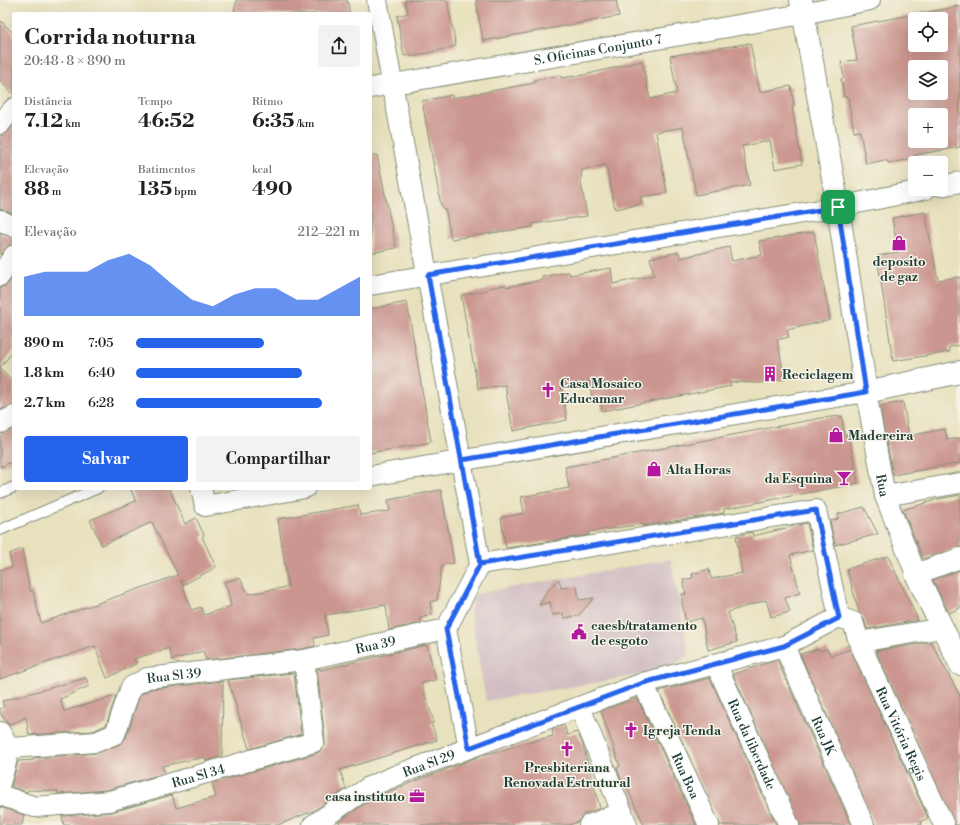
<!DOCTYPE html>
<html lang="pt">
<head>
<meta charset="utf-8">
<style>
	:root { --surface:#fff; --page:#f2f2f2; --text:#202124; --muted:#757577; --accent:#2563eb }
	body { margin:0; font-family:"Libre Bodoni",serif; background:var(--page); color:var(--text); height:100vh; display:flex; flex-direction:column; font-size:15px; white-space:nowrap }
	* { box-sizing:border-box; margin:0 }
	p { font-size:13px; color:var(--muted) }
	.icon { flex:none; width:22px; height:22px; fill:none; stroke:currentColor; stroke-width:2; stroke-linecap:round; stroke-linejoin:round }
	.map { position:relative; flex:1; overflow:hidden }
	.sheet { position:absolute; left:12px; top:12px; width:360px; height:478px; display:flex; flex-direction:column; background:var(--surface); border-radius:4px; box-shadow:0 4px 16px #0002 }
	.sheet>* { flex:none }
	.controls { position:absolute; left:908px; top:12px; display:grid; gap:8px }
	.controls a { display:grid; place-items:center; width:40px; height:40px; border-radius:4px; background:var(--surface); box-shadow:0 4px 16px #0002; font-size:20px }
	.pin { position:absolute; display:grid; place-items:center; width:34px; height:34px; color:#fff; margin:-17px; border-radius:8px; box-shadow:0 2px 6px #0006 }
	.round { display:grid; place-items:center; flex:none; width:42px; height:42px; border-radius:4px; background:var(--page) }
	.summary { display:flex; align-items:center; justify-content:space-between; height:68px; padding:0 12px }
	h1 { font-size:22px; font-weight:700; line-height:30px }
	.metrics { display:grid; grid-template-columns:repeat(3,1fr); gap:6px; height:68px; padding:4px 12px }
	.metrics div { display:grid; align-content:center }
	.metrics b { font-size:20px; font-weight:700 }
	.metrics small { font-size:11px; font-weight:400 }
	.metrics p { font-size:11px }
	.chart { height:112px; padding:8px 12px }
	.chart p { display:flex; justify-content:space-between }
	.chart svg { width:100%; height:72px; margin-top:4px; fill:var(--accent); opacity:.7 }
	.action { display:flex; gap:8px; margin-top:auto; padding:8px 12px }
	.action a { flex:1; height:46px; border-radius:4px; background:var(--accent); color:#fff; font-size:16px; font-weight:700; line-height:46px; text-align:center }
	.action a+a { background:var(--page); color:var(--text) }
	ul { padding:0 12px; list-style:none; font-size:13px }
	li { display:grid; grid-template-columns:64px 48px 1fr; align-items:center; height:30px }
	li i { height:10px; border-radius:5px; background:var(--accent) }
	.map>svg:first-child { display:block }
</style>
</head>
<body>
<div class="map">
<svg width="960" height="825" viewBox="0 0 960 825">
	<rect width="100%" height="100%" fill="#f7f3e8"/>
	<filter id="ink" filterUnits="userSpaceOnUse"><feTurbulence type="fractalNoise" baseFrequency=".025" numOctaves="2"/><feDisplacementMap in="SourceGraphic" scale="8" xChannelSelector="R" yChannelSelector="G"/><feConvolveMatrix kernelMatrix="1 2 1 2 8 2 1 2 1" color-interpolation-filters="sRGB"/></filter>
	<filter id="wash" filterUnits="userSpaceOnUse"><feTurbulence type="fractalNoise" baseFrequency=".012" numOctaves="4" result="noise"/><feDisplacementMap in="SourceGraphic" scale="16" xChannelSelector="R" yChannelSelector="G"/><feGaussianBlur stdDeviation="0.9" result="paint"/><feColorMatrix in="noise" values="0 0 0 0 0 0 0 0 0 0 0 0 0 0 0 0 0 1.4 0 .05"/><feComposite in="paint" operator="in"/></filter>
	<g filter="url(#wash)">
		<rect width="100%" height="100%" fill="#e8e1bd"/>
		<!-- industrial -->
		<path fill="#d2bec2" d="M671,559l18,96 -25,16 -178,30 -16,-92 5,-15z"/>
		<g id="blocks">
			<!-- building -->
			<g fill="#cb968f" fill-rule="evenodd">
				<path d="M237,0h110l3,14h-117z"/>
				<path d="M405,0h42l9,46 -45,11v-3l-7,2 -7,-40 11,-3z"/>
				<path d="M476,0h140l3,16 -136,25z"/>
				<path d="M960,6v141l-45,8 -2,4 -8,1 -15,3 -5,-3 -19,4 -6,-33 -6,1 -6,-35h-4l-3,-18 3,-1 -3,-16 16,-2 -6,-34zM915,19h26v26h-26zM915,67h26v26h-26zM915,115h26v26h-26z"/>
				<path d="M0,20l14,14v61l-14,-14z"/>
				<path d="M750,43l10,49 31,-6 3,20 -2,1 10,57 -27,5 -5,-28 -28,5 8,39 -54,10 -13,-68 -27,5 11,61 -27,4 2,7 -27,5 -9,-44 -24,5 -1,13 6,33 -55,8 1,3 -82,12 -5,-27 -5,-7 -19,-104 30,-6v3l83,-15 -1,-3 27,-5v3l23,-3 58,-14 8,38 27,-6 -7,-37z"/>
				<path d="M14,125v89l-14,-5v-74l8,-3z"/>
				<path d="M370,155h7l19,93 -26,5z"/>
				<path d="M925,212l13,68 22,-3v68l-11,2 1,5 -57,9 -16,-105 21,-4 -6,-34z"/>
				<path d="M814,232l16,88 -43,10 2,7 -12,3 8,39 -26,4 -29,-1 1,4 -129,25 -2,-15 -8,2 -3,-17 -28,5 6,34 -54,11 -8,-46 -27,4 -17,-94 26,-5 2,-2 15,-3 3,2 36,-7 -1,-3 27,-5 1,3 41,-7 2,16 41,-9 -4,-17 29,-6 1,6 49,-11 3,14 30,-6 -3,-14z"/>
				<path d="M0,233l14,5 -2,4 2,2 -5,1 -9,10z"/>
				<path d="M14,276v74l-14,18 14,16v21l-14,5v-123l5,-1z"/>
				<path d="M407,302l24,140 -61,11v-144z"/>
				<path d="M903,402l6,34 36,-7 2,11 13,-2v25l-67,12 -13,-69z"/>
				<path d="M842,416l2,20 4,-3 10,50 -134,26v4l-81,13v-2l-54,8v3l-83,13 -5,-30 23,-5 -3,-16 48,-9 -4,-21 256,-49z"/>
				<path d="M14,429v32l-14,6v-33z"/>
				<path d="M130,488h39l16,36 11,-6 8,17 -2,2 14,30 -33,18 -2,-5 10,30 10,-3 3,8 27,-9 -3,-15 -4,-9 16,-4 8,16 40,-7 -10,-68 80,-14 2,10 30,-4 -2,-11 53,-10 13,73 -12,2 -5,35 -7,2 2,13 -12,3 1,5 -32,7 -3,-25 -61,10 3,20 -14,3 1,8 -13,3 -96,11 -3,-9 -31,9 -3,-12 -35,11 2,5 -29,14 -12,-32 -95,33v-109l12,-3 -3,-13 13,-5 8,42h3l8,32 137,-48 -26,-53 -50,23 -12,-25 46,-19z"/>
				<path d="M960,495v52l-37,12 -20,-49 35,-11z"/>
				<path d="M864,507l14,27 -43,11 -5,-24 8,-2v-5z"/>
				<path d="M807,523l6,27 -23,5 10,38 -15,5 5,14 -19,5 -5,-17 -38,12 9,30 -29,8 -6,-32 -16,4 -4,-18v-10h4l-3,-14 10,-2 -1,-4 17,-5 2,10 31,-6 -6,-37 16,-4 1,4z"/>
				<path d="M888,556l30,64 -51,9 -3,-11 -5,-5 -12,-44z"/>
				<path d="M960,570v38l-11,5 -16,-33z"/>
				<path d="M559,579l2,9 16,-2 2,14 15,-2 -16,18 -14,2 -1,-5 -11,2 -2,-13 -11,3 9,-15z"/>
				<path d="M931,642l29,54v129h-5l-79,-174z"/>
				<path d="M427,645l9,35 -15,3 13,39 -3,1 6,17 -97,30 6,19 -33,22 -35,14h-214l-2,-9 50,-4 60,-17 4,13 40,-11 -4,-14 106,-30 7,-7v-5l-8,-72 3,-1v2z"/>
				<path d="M819,649l1,2 7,-2 4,7 19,-7 78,169 -7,3 1,4h-47l-75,-171z"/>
				<path d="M777,660l74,165h-51l-67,-151z"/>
				<path d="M294,673l7,61 -52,15 -21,-69z"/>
				<path d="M86,678l3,8 -29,13 4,12 52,-15 -10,29 -13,6 -64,4 -3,-18 -17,8 -9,-12v-4l4,-2 -2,-6z"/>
				<path d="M710,678l66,147h-56l-61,-134z"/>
				<path d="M223,681l-1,75 -16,5 -1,-4 -43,9 3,7 -58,17 -49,4v-3l-30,-1 -1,2 -16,-5 7,-26 16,-1 -1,-2 64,-5 23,-9 6,-6 14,-43 11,-6z"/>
				<path d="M637,698l59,127h-52l-20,-44 -2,1 -5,-14 3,-2 -19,-55z"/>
				<path d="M564,725l3,10 10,-3 5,10 18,66 -16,6 -6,8 -9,3h-229l-1,-4 36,-24 108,-42 70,-19 -1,-7z"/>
				<path d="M0,807l24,8 -2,10h-22z"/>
			</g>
		</g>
	</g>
	<g filter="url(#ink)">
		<use href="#blocks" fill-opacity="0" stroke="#848f78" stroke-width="1"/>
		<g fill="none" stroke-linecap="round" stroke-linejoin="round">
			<!-- service casing -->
			<g stroke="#848f78" stroke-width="12">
				<g id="service">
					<path d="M0,493l14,-6"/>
					<path d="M0,530l98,-42"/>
				</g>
			</g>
			<!-- minor casing -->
			<g stroke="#848f78" stroke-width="22">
				<g id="minor">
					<path d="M377,0l103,564"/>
					<path id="s1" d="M370,88l433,-74 67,-14"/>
					<path d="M0,124l14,-16"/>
					<path d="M941,186l19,-4"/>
					<path d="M0,220l14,7"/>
					<path d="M0,276l14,-21"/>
					<path d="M370,285l468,-78 88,-18"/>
					<path d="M0,423l14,-7"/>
					<path id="s2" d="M370,476l496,-84 19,104 31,78 44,-16"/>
					<path d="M201,488l4,18 100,-18"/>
					<path d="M885,496l75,-13"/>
					<path d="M480,564l336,-54 23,107 14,5 6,20 83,-14"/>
					<path d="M446,629l23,119"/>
					<path d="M446,629l34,-65"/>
					<path id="s3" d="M859,642l85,183"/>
					<path id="s4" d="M784,646l80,179"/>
					<path id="s5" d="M716,664l73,161"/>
					<path id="s6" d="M643,683l66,142"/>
					<path d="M580,707l47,118"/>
					<path d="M0,732l10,16 -10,35"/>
					<path id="s7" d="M10,748l86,-6 19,-8 16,-47 16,-9 157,-18 142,-31"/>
					<path id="s8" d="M0,795l35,12 74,-6 205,-59 -10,-82"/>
					<path id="s9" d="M313,825l56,-38 33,-14 241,-90 141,-37 55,-29"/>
					<path d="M589,825l33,-13"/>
				</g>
			</g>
			<!-- tertiary casing -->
			<g stroke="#848f78" stroke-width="24">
				<g id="tertiary">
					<path d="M801,0l37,207 28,185 94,-20"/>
					<path d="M916,574l44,90"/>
				</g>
			</g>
			<!-- service -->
			<use href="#service" stroke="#fff" stroke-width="10"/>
			<!-- minor -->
			<use href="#minor" stroke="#fff" stroke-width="20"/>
			<!-- tertiary -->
			<use href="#tertiary" stroke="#fff" stroke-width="22"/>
		</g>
	</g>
	<g fill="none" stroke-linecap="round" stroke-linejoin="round" filter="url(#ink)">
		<!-- route casing -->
		<g stroke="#fff" stroke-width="8">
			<path id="route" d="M838,207l28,185 -404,68 18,104 -34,65 23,119 174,-65 141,-37 55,-28 -23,-108 -336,54 -52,-289 410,-68"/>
		</g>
		<!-- route -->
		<use href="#route" stroke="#2563eb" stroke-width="5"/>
	</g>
	<!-- icons -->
	<defs>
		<g id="shop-bare" transform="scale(1.2)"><path d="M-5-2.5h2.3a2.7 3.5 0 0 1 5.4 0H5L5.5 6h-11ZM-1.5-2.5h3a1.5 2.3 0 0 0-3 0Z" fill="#b5179e" stroke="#f7f3e8" stroke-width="2.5" paint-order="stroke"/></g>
		<g id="building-bare" transform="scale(1.2)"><path d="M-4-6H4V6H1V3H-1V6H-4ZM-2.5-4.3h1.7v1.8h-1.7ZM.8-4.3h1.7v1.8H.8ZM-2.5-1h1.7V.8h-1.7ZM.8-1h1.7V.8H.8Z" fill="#b5179e" stroke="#f7f3e8" stroke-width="2.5" paint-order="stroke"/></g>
		<g id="church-bare" transform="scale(1.2)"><path d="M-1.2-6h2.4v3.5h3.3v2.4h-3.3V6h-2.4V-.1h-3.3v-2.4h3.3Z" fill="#b5179e" stroke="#f7f3e8" stroke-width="2.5" paint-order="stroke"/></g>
		<g id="bar-bare" transform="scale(1.2)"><path d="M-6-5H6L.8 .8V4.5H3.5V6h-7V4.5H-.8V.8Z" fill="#b5179e" stroke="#f7f3e8" stroke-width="2.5" paint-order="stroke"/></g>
		<g id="civic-bare" transform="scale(1.2)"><path d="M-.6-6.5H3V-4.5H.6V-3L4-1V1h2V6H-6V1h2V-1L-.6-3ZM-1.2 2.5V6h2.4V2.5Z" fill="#b5179e" stroke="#f7f3e8" stroke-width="2.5" paint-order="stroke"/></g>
		<g id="office-bare" transform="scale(1.2)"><path d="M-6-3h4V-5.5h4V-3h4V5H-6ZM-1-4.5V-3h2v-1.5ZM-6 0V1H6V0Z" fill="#b5179e" stroke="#f7f3e8" stroke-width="2.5" paint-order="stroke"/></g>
	</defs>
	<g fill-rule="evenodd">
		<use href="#shop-bare" x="899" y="243"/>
		<use href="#building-bare" x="770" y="374"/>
		<use href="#church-bare" x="548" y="390"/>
		<use href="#shop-bare" x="836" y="435"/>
		<use href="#shop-bare" x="654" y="469"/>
		<use href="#bar-bare" x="844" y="478"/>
		<use href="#civic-bare" x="579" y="632"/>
		<use href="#church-bare" x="631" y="730"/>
		<use href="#church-bare" x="567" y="749"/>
		<use href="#office-bare" x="417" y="796"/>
	</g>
	<g text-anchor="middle" stroke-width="3" stroke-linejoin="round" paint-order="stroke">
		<!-- street labels -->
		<g font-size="13" fill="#1f3d34" stroke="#f7f3e8">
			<text dy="5" stroke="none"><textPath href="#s1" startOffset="231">S. Oficinas Conjunto 7</textPath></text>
			<text dy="5" stroke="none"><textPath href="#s2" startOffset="598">Rua</textPath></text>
			<text dy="5" stroke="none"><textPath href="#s7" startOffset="406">Rua 39</textPath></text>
			<text dy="5" stroke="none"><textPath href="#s7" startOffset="202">Rua Sl 39</textPath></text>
			<text dy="5" stroke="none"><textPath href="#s3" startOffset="101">Rua Vitória Regis</textPath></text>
			<text dy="5" stroke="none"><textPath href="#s4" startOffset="98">Rua JK</textPath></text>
			<text dy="5" stroke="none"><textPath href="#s5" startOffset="88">Rua da liberdade</textPath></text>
			<text dy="5" stroke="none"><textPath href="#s9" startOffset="132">Rua Sl 29</textPath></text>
			<text dy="5" stroke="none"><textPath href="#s8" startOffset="204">Rua Sl 34</textPath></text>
			<text dy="5" stroke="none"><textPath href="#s6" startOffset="102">Rua Boa</textPath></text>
		</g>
		<!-- poi labels -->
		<g font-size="13" font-weight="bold" fill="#1f3d34" stroke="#f7f3e8" text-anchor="start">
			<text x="899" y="266" text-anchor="middle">deposito<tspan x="899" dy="15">de gaz</tspan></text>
			<text x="782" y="379">Reciclagem</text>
			<text x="560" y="388">Casa Mosaico<tspan x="560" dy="15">Educamar</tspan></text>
			<text x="848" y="440">Madereira</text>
			<text x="666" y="474">Alta Horas</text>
			<text x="832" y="483" text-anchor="end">da Esquina</text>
			<text x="591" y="630">caesb/tratamento<tspan x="591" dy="15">de esgoto</tspan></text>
			<text x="643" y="735">Igreja Tenda</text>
			<text x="567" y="772" text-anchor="middle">Presbiteriana<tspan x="567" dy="15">Renovada Estrutural</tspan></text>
			<text x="405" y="801" text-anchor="end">casa instituto</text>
		</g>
	</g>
</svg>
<div class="controls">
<a><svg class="icon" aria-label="locate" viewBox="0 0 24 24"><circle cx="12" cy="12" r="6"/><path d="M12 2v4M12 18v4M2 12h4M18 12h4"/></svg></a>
<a><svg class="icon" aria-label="layers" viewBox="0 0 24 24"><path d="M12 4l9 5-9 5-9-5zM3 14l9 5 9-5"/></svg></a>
<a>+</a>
<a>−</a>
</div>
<div class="pin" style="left:838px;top:207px;background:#1e9e55"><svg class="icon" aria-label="arrive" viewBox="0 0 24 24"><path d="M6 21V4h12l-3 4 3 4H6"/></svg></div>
<section class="sheet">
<div class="summary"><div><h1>Corrida noturna</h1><p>20:48 · 8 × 890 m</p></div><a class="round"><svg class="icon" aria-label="share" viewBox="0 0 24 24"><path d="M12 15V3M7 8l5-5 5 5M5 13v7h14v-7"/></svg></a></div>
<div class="metrics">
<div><p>Distância</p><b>7.12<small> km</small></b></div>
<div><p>Tempo</p><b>46:52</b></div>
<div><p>Ritmo</p><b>6:35<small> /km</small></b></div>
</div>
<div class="metrics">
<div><p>Elevação</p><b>88<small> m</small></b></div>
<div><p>Batimentos</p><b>135<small> bpm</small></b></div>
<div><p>kcal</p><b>490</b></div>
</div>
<div class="chart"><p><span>Elevação</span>212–221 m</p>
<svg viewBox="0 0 160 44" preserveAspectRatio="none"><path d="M0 44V20L10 17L20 17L30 17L40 10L50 6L60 13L70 24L80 34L90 38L100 31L110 27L120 27L130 34L140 34L150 27L160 20V44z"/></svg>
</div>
<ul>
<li><b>890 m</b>7:05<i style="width:57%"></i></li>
<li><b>1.8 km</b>6:40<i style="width:74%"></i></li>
<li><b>2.7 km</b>6:28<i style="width:83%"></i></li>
</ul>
<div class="action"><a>Salvar</a><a>Compartilhar</a></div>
</section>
</div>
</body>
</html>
